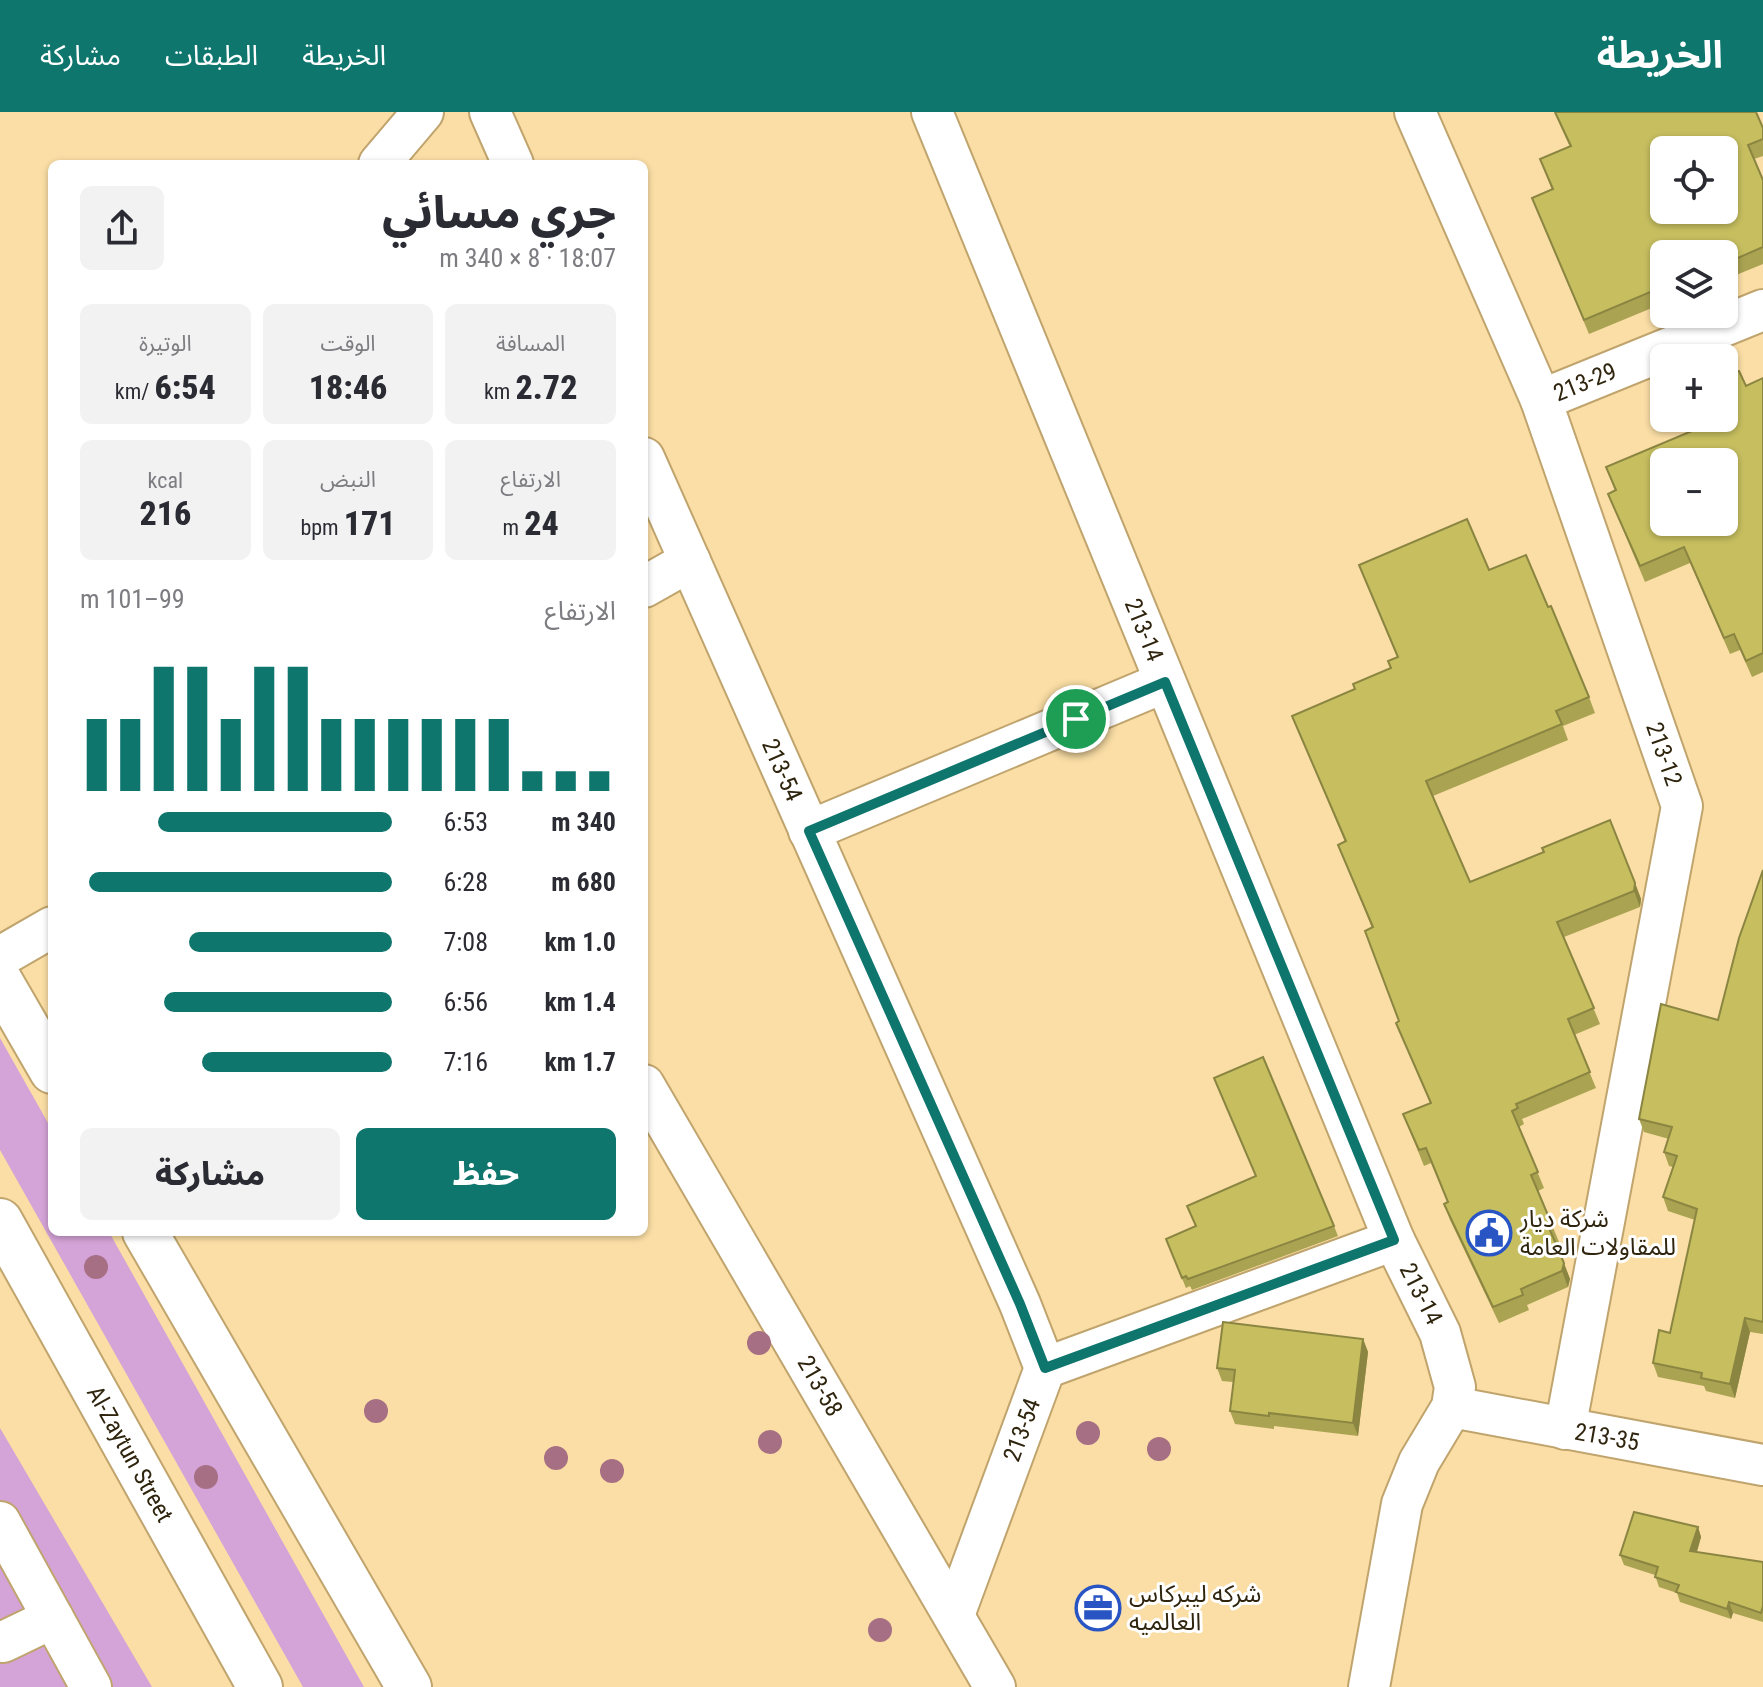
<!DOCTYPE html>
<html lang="ar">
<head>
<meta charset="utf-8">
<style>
	:root { --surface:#fff; --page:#f2f2f3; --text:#2b2b33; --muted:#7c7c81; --accent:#0f766e }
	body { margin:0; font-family:"Roboto Condensed","Noto Sans Arabic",sans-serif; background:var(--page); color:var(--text); direction:rtl; height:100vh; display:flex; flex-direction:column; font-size:30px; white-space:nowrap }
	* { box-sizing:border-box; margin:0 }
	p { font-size:26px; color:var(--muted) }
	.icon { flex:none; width:44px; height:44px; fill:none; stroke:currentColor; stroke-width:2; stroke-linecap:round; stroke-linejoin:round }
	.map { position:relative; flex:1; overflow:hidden; direction:ltr }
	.panel { position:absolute; left:48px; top:48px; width:600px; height:1076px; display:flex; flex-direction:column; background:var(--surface); border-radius:12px; box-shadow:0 2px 6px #0004; direction:rtl }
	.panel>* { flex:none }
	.tools { position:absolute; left:1650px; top:24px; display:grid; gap:16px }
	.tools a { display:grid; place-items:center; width:88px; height:88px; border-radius:12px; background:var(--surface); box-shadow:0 2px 6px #0004; font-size:40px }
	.pin { position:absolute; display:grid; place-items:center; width:68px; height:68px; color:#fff; margin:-34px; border:4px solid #fff; border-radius:50%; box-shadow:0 2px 8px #0007 }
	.round { display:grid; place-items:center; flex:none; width:84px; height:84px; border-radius:12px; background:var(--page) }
	.overview { display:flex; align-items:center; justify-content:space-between; height:136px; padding:0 32px }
	h1 { font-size:44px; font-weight:800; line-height:60px }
	.metrics { display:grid; grid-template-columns:repeat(3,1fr); gap:12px; height:136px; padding:8px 32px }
	.metrics div { display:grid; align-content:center; border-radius:12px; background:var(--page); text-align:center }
	.metrics b { font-size:34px; font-weight:800 }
	.metrics small { font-size:22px; font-weight:400 }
	.metrics p { font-size:22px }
	.chart { height:224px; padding:16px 32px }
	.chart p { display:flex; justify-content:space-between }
	.chart svg { width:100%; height:144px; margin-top:8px; stroke:var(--accent); stroke-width:6 }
	.primary-button { display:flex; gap:16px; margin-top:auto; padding:16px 32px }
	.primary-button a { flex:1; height:92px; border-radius:12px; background:var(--accent); color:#fff; font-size:32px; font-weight:800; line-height:92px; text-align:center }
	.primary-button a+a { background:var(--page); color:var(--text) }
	ul { padding:0 32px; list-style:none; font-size:26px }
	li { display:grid; grid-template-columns:128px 96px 1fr; align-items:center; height:60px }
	li i { height:20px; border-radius:10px; background:var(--accent) }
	header { display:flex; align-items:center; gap:48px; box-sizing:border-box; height:112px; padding:0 40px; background:var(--accent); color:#fff }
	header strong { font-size:38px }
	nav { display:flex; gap:44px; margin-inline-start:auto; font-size:28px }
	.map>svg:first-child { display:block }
</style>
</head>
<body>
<header>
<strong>الخريطة</strong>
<nav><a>الخريطة</a><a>الطبقات</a><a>مشاركة</a></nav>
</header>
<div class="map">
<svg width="1763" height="1575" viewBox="0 0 1763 1575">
	<rect width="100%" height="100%" fill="#fadea5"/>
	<!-- green -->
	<g fill="#d4a3d7">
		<path d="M0,926l52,92v102h57l255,455h-61l-303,-537z"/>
		<path d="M0,1316l152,259h-152z"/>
	</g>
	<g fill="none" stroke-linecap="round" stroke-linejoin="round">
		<!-- street casing -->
		<g stroke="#c0a46d" stroke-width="44">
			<g id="street">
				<path d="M490,0l23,52"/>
				<path d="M932,0l462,1128 46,93 15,54 -3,20 -33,55 -17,42 -33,183"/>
				<path d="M1415,0l126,288 141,406 -117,623"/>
				<path d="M379,52l44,-52"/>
				<path d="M1541,288l222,-90"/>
				<path d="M644,346l376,846 25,64 -91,247"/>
				<path d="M644,475l46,-26"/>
				<path d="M809,719l356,-149"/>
				<path d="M0,845l52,-30"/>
				<path d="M644,973l351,602"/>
				<path d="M1045,1256l349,-128"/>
				<path d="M1452,1295l311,58"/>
				<path d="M0,1410l91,165"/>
				<path d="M3,1530l50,-24"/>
			</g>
		</g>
		<!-- secondary casing -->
		<g stroke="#c0a46d" stroke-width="48">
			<g id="secondary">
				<path d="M0,869l52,90"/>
				<path d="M0,1109l260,466"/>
				<path d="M145,1120l264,455"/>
			</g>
		</g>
		<!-- street -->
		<use href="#street" stroke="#fff" stroke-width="40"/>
		<!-- secondary -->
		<use href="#secondary" stroke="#fff" stroke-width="44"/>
	</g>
	<!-- trees -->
	<g fill="#a66f84">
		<circle cx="96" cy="1155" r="12"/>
		<circle cx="759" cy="1231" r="12"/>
		<circle cx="376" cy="1299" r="12"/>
		<circle cx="1088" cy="1321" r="12"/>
		<circle cx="770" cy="1330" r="12"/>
		<circle cx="1159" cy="1337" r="12"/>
		<circle cx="556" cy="1346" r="12"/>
		<circle cx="612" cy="1359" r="12"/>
		<circle cx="206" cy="1365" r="12"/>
		<circle cx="880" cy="1518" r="12"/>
	</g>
	<!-- wall -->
	<g fill="#aaa352">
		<path d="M1554,0h202l7,16v28l-9,3 9,21v84l-39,16v-26h-60v49l-75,31 -57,-136 20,-8 -12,-31 30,-12z"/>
		<path d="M1763,266v294l-11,5 -12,-27 -10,4 -40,-91 -45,19 -37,-88 7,-3 -9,-24 85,-36 -6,-13h39l22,-32z"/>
		<path d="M1359,453l130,5 100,127 6,16 -32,13 5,14 -135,56 37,86 165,1 6,16 -1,8 -76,30 36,87 -26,11 22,53 -74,31 2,5 -5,3 25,61 -6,3 21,51 -3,2 14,35 -2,8 -41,18 2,5 -30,13 -49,-103 -6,-16 4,-1 -17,-40 -7,3 -21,-52 27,-11 -34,-80 3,-1 -27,-94 -34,-83 7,-3 -53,-126 63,-27 35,-20 7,-12z"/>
		<path d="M1763,758v464l-13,-2 -15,66 -29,-7 -2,-5 -46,-9 -5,-14 17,-30 25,-113 -27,-9 -5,-14 10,-30 -4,-1 -5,-14 5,-13 -25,-7 -5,-13 79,-99z"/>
		<path d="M1334,1114l4,10 -146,54 -2,-4 -4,2 -16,-39 26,-22z"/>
		<path d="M1363,1227l5,13 -10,84 -84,-10v3l-39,-5 -5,-13 3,-29 -11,-1 -5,-13z"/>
		<path d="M1698,1415l3,10 -4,15 66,10v60l-30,-9 -2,6 -51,-17 -3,-9 -18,-6 -4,-12 -31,-10 -4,-10z"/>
	</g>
	<!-- shaded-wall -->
	<g fill="#8b8542">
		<path d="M1635,771l6,16 -1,8 -6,-16z"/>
		<path d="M1564,1151l6,16 -2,8 -6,-16z"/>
		<path d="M1745,1206l5,14 -15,66 -5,-14z"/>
		<path d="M1363,1227l5,13 -10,84 -5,-13z"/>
		<path d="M1698,1415l3,10 -7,24 -4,-10z"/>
		<path d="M1729,1490l4,11 -2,6 -4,-10z"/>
	</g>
	<!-- building -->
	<g fill="#c6be5f" stroke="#8b8542" stroke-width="2" fill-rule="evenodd">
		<path d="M1555,0h201l7,16v11l-15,6 15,35v67l-39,17v-10h-60v39l-2,-6 -78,33 -52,-122 21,-9 -13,-30 31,-13zM1664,38h60v60h-60z"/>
		<path d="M1739,259l7,15 17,-8v275l-17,8 -12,-27 -10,4 -40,-91 -44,19 -32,-72 8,-4 -10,-23 86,-36 -6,-13h38v-40zM1664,350h60v60h-60z"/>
		<path d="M1467,407l22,51 37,-15 22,52 3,-1 38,91 -33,14 6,13 -136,57 44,101 74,-30 -2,-4 68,-28 25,63 -1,8 -77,31 37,86 -26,11 22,53 -74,32 2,4 -6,3 26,61 -7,3 22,52 -4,1 15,35 -2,8 -41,18 2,6 -30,12 -49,-103 4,-2 -22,-54 -7,2 -16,-36 28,-11 -35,-80 3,-2 -34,-90 8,-4 -35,-82 8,-4 -54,-125 63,-27 -2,-5 38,-16 -3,-7 10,-4 -39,-92z"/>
		<path d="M1763,758v452l-18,-4 -15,66 -29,-6 1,-5 -49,-10 6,-33 11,3 27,-124 -34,-12 14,-41 -13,-4 8,-25 -33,-8 22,-115 57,16 21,-82z"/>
		<path d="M1263,945l71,169 -146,53 -2,-3 -4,2 -16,-39 30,-13 -9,-20 69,-30 -42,-98z"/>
		<path d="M1223,1210l140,17 -10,84 -84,-10v3l-39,-5 5,-41 -18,-2z"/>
		<path d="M1634,1400l64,15 -8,24 73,11v44l-2,7 -32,-11 -2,7 -51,-17 3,-7 -24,-8 3,-10 -38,-12z"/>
	</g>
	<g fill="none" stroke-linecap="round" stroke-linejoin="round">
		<!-- route casing -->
		<g stroke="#fff" stroke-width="16">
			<path id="route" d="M1165,570l229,558 -349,128 -25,-64 -211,-473z"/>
		</g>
		<!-- route -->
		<use href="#route" stroke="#0f766e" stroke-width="10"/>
	</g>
	<!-- icons -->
	<defs>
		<g id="civic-ring" transform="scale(2.3)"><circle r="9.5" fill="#fff" stroke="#2955c4" stroke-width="1.5"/><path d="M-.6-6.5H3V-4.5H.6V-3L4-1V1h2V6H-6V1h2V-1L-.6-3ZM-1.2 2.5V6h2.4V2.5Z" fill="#2955c4"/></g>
		<g id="office-ring" transform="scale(2.3)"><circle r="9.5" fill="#fff" stroke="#2955c4" stroke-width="1.5"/><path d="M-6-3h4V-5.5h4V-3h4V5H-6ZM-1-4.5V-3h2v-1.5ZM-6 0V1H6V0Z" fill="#2955c4"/></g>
	</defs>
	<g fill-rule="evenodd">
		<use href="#civic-ring" x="1489" y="1121"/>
		<use href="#office-ring" x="1098" y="1496"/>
	</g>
	<g text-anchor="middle" stroke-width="6" stroke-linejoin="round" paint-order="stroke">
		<!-- street labels -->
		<g font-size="24" fill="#2f240d" stroke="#fff">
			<text transform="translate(1585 270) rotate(-22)" y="8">213-29</text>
			<text transform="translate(1144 518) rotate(68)" y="8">213-14</text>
			<text transform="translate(1664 642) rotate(71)" y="8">213-12</text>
			<text transform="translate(782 658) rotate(66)" y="8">213-54</text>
			<text transform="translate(1421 1182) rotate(63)" y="8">213-14</text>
			<text transform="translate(820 1274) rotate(60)" y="8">213-58</text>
			<text transform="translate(1022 1318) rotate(-70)" y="8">213-54</text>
			<text transform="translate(1607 1325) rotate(10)" y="8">213-35</text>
			<text transform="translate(130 1342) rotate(61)" y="8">Al-Zaytun Street</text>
		</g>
		<!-- poi labels -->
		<g font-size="24" fill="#2f240d" stroke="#fff" text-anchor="start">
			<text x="1520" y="1115">شركة ديار<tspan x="1520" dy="28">للمقاولات العامة</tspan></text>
			<text x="1129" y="1490">شركه ليبركاس<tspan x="1129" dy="28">العالميه</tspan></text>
		</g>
	</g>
</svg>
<div class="tools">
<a><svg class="icon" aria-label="locate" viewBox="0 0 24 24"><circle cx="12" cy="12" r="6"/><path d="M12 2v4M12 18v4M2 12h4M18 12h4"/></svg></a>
<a><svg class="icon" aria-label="layers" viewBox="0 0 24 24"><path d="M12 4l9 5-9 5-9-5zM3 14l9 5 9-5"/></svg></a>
<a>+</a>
<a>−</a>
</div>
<div class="pin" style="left:1076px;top:607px;background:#1e9e55"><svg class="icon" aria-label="arrive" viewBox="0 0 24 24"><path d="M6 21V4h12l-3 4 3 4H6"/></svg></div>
<section class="panel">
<div class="overview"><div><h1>جري مسائي</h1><p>18:07 · 8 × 340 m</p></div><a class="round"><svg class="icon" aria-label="share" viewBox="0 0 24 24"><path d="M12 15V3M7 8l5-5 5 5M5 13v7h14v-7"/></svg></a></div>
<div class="metrics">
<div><p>المسافة</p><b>2.72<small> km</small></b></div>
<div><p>الوقت</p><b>18:46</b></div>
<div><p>الوتيرة</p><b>6:54<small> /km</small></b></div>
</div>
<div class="metrics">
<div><p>الارتفاع</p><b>24<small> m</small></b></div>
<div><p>النبض</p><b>171<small> bpm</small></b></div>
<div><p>kcal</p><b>216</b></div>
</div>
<div class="chart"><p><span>الارتفاع</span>99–101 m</p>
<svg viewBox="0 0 160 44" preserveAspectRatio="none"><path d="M5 44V22M15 44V22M25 44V6M35 44V6M45 44V22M55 44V6M65 44V6M75 44V22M85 44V22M95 44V22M105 44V22M115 44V22M125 44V22M135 44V38M145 44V38M155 44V38"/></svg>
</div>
<ul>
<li><b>340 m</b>6:53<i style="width:75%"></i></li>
<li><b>680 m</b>6:28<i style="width:97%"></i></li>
<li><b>1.0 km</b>7:08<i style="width:65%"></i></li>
<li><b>1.4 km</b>6:56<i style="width:73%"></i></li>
<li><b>1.7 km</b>7:16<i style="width:61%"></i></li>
</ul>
<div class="primary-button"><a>حفظ</a><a>مشاركة</a></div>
</section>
</div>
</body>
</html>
